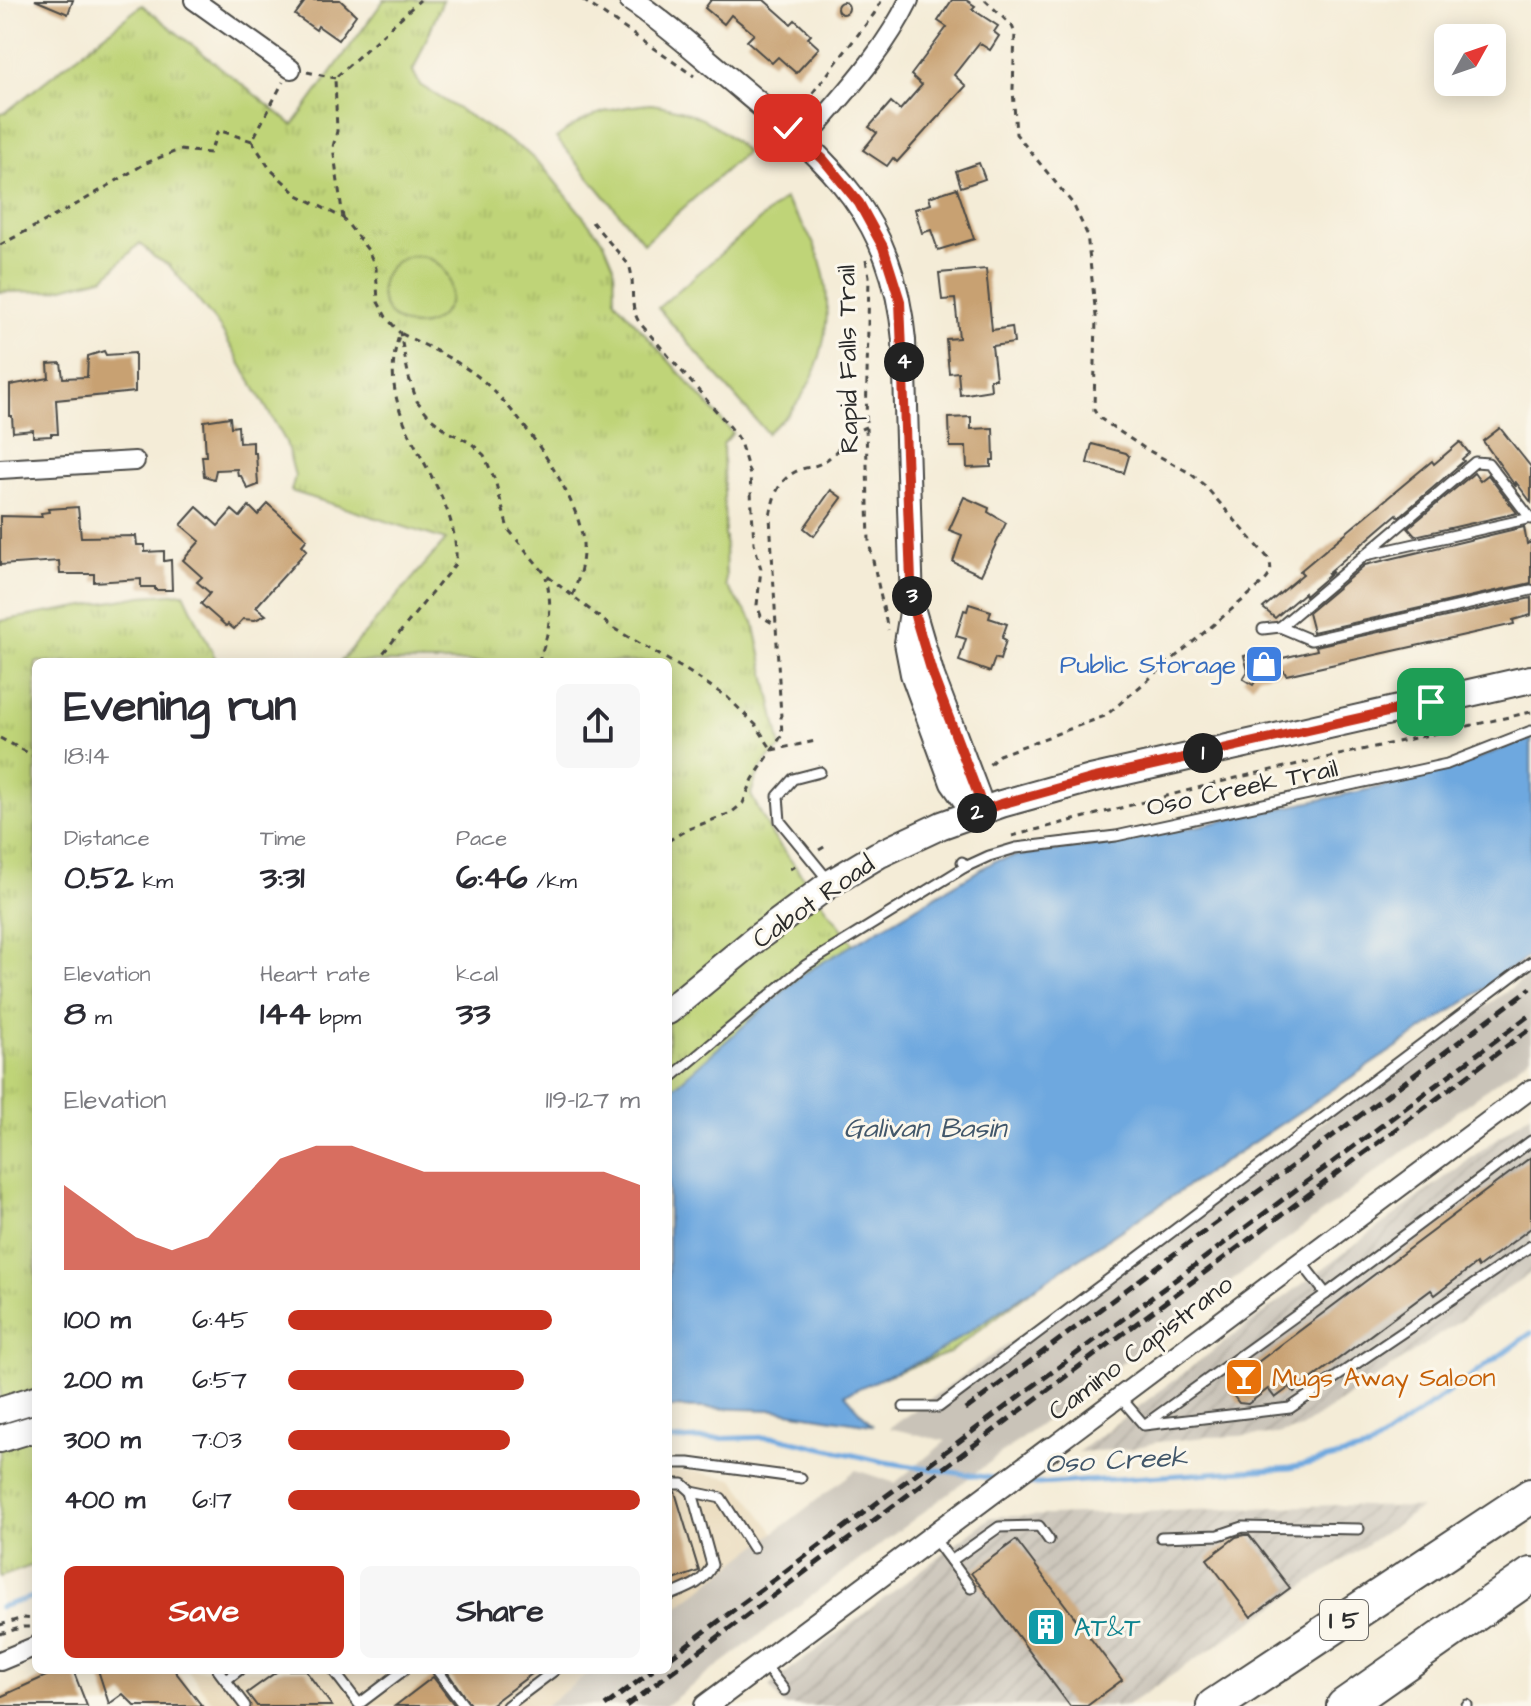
<!DOCTYPE html>
<html lang="en">
<head>
<meta charset="utf-8">
<style>
	:root { --surface:#fff; --page:#f7f7f7; --text:#2b2b33; --muted:#7c7c81; --accent:#c8321e }
	body { margin:0; font-family:"Architects Daughter",sans-serif; background:var(--page); color:var(--text); height:100vh; display:flex; flex-direction:column; font-size:30px; white-space:nowrap }
	* { box-sizing:border-box; margin:0 }
	p { font-size:26px; color:var(--muted) }
	.icon { flex:none; width:44px; height:44px; fill:none; stroke:currentColor; stroke-width:2; stroke-linecap:round; stroke-linejoin:round }
	.map { position:relative; flex:1; overflow:hidden }
	.panel { position:absolute; left:32px; top:658px; width:640px; height:1016px; display:flex; flex-direction:column; background:var(--surface); border-radius:12px; box-shadow:0 4px 20px #0003 }
	.panel>* { flex:none }
	.needle { width:52px; rotate:50deg }
	.tools { position:absolute; left:1434px; top:24px; display:grid; gap:16px }
	.tools a { display:grid; place-items:center; width:72px; height:72px; border-radius:12px; background:var(--surface); box-shadow:0 4px 20px #0003; font-size:40px }
	.pin { position:absolute; display:grid; place-items:center; width:68px; height:68px; color:#fff; margin:-34px; border-radius:16px; box-shadow:0 4px 12px #0006 }
	.km { position:absolute; width:40px; height:40px; margin:-20px; border-radius:50%; background:#222; color:#fff; font-size:22px; line-height:40px; text-align:center }
	.round { display:grid; place-items:center; flex:none; width:84px; height:84px; border-radius:12px; background:var(--page) }
	.summary { display:flex; align-items:center; justify-content:space-between; height:136px; padding:0 32px }
	h1 { font-size:44px; font-weight:700; line-height:60px }
	.figures { display:grid; grid-template-columns:repeat(3,1fr); gap:12px; height:136px; padding:8px 32px }
	.figures div { display:grid; align-content:center }
	.figures b { font-size:34px; font-weight:700 }
	.figures small { font-size:22px; font-weight:400 }
	.figures p { font-size:22px }
	.chart { height:224px; padding:16px 32px }
	.chart p { display:flex; justify-content:space-between }
	.chart svg { width:100%; height:144px; margin-top:8px; fill:var(--accent); opacity:.7 }
	.cta { display:flex; gap:16px; margin-top:auto; padding:16px 32px }
	.cta a { flex:1; height:92px; border-radius:12px; background:var(--accent); color:#fff; font-size:32px; font-weight:700; line-height:92px; text-align:center }
	.cta a+a { background:var(--page); color:var(--text) }
	ul { padding:0 32px; list-style:none; font-size:26px }
	li { display:grid; grid-template-columns:128px 96px 1fr; align-items:center; height:60px }
	li i { height:20px; border-radius:10px; background:var(--accent) }
	.map>svg:first-child { display:block }
</style>
</head>
<body>
<div class="map">
<svg width="1531" height="1706" viewBox="0 0 1531 1706">
	<defs>
		<pattern id="industrial-furrows" width="10" height="10" patternUnits="userSpaceOnUse" patternTransform="scale(2)"><rect width="10" height="10" fill="#c9c3b8"/><path d="M-1 1l2-2M0 10L10 0M9 11l2-2" fill="none" stroke="#ada89e"/></pattern>
		<pattern id="grass-tufts" width="24" height="20" patternUnits="userSpaceOnUse" patternTransform="scale(2)"><rect width="24" height="20" fill="#bfd478"/><path d="M3 7l-1-3M5 7V3M7 7l1-3M15 17l-1-3M17 17v-4M19 17l1-3" fill="none" stroke="#a4b668"/></pattern>
	</defs>
	<rect width="100%" height="100%" fill="#fbf7ec"/>
	<filter id="ink" filterUnits="userSpaceOnUse"><feTurbulence type="fractalNoise" baseFrequency=".0125" numOctaves="2"/><feDisplacementMap in="SourceGraphic" scale="16" xChannelSelector="R" yChannelSelector="G"/><feConvolveMatrix kernelMatrix="1 2 1 2 8 2 1 2 1" color-interpolation-filters="sRGB"/></filter>
	<filter id="wash" filterUnits="userSpaceOnUse"><feTurbulence type="fractalNoise" baseFrequency=".006" numOctaves="4" result="noise"/><feDisplacementMap in="SourceGraphic" scale="32" xChannelSelector="R" yChannelSelector="G"/><feGaussianBlur stdDeviation="1.8" result="paint"/><feColorMatrix in="noise" values="0 0 0 0 0 0 0 0 0 0 0 0 0 0 0 0 0 1.4 0 .05"/><feComposite in="paint" operator="in"/></filter>
	<g filter="url(#wash)">
		<rect width="100%" height="100%" fill="#f4ecd7"/>
		<!-- built -->
		<g fill="#e9d9ba">
			<path d="M668,1471h24l42,8 41,54 -107,81z"/>
			<path d="M188,1670h405l-48,36h-330z"/>
		</g>
		<!-- industrial -->
		<g fill="url(#industrial-furrows)">
			<path d="M1531,1113v160l-230,155 -24,7 -71,2 -49,5 -27,7 -52,3z"/>
			<path d="M1338,1505l83,3 -295,198h-342l-15,-20 222,-169z"/>
		</g>
		<!-- railway -->
		<path fill="#c9c3b8" d="M1531,974v82l-866,650h-120l48,-36h75v-56l188,-144 39,13 51,-42 -57,-13z"/>
		<!-- grass -->
		<g fill="url(#grass-tufts)" stroke="#758052" stroke-width="2">
			<path d="M384,0h59l-30,71 7,14 105,66 19,17 60,74 10,24 1,34 118,133 -10,11 3,142 28,36 27,126c-18,13 -25,26 -30,47l21,40 98,131 661,-56 -582,443 -101,37 -180,-24v-704h-328l106,-122 -155,-49 4,-15 -9,-34 -67,-116 -50,-61 -15,-8 -14,-14 -35,34 -53,14 -52,1v-179l6,-1 136,-107 151,120z"/>
			<path d="M184,593l33,69h-181v902l-36,13v-956l142,-25z"/>
		</g>
		<!-- garden -->
		<g fill="#bfd478" stroke="#758052" stroke-width="2">
			<path d="M651,104c39,5 68,20 95,48l-102,91 -88,-105c32,-25 55,-30 95,-34z"/>
			<path d="M784,199c11,15 24,31 31,48 23,52 12,122 -25,165 -7,8 -16,14 -23,21l-109,-125z"/>
			<circle cx="416" cy="291" r="35"/>
		</g>
		<!-- water -->
		<path fill="#6ea8df" stroke="#4c6a85" stroke-width="2" d="M1531,737v217l-44,33 -555,369 -87,38 27,31 -97,-15 -107,-3v-315l135,-118 192,-113 24,-6 109,-14 285,-61 36,-10z"/>
		<g fill="none" stroke-linecap="round" stroke-linejoin="round">
			<!-- stream -->
			<g stroke="#6ea8df" stroke-width="5">
				<path d="M668,1440l107,-3 109,25 114,17"/>
				<path d="M1020,1482l17,2 253,-16 79,-19 162,-116"/>
				<path d="M0,1607l36,-11"/>
			</g>
		</g>
		<g id="blocks">
			<!-- building -->
			<g fill="#c8a172">
				<path d="M35,0h38l-5,14z"/>
				<path d="M306,0h34l16,15 -18,25 -20,-14 -2,4 -21,-15z"/>
				<path d="M711,0h53l27,24 4,-4 16,15 -3,3 11,10 -23,25 -18,-16 -6,6 -25,-22 7,-7 -23,-19 -7,9 -19,-16z"/>
				<path d="M952,0h14l9,6 -3,3 26,17 -4,6 5,4 -9,14 -11,-7 -25,32 12,11 -69,76 -4,-4 -6,8 -24,-16 14,-17 -8,-6 22,-25 9,8 22,-25 -11,-10 36,-48 -9,-6z"/>
				<circle cx="843" cy="8" r="6"/>
				<path d="M979,163l6,16 -24,8 -5,-16z"/>
				<path d="M957,188l17,51 -36,11 -7,-20 -9,3 -7,-24 16,-5 -2,-7z"/>
				<path d="M986,269l6,61 20,-3 2,16 -22,3 4,33h-6l1,11 -31,5 -2,-23 -9,1 -3,-34 13,-1 -4,-39 -13,1 -3,-27z"/>
				<path d="M104,351l2,4 29,-2v39l-79,8 2,34h-7v2l-18,1v-7l-20,2 -1,-16h-2v-31l39,-7 -1,-14 13,-1 2,15 24,-1 1,-21z"/>
				<path d="M230,417l1,10 7,-1 1,17 14,-1v11h3l2,32 -10,4 -7,-13h-3l-1,-7 -21,1 -2,9 -10,-3 -2,-20h4l-2,-35z"/>
				<path d="M971,417v12l22,-1 1,32h-3v7l-24,1 -1,-21h-16l-1,-29z"/>
				<path d="M1500,428l31,39v35l-16,-21 1,6 -33,-46z"/>
				<path d="M1460,442l9,11 -7,6 2,2 -65,56 -2,-3 -70,60 6,-2 -28,24 -1,-3 -29,25 -12,-10 40,-34 -3,-3 132,-110 2,3z"/>
				<path d="M1092,444l34,9 3,3 -5,17 -37,-10z"/>
				<path d="M1474,473l6,8 8,-6 29,38 -102,23 -7,-8z"/>
				<path d="M831,490l11,8 -28,38 -10,-8z"/>
				<path d="M964,497l25,11 -1,4 18,11 -25,52 -28,-13 9,-27 -13,-5z"/>
				<path d="M268,504l39,35 -5,6 5,5 -51,57 10,8 -11,5 -12,-1 -9,10 -6,-5 -2,2 -25,-22 9,-11 -13,-11 5,-5 -19,-17 17,-19 -19,-16 16,-18 21,19 14,-16 8,7 9,-11 9,9z"/>
				<path d="M78,507l3,30 55,-1 1,9h8v7l19,-1v10l7,-1 1,30h-17v-3h-14v-8l-47,3v-8h-34l-1,-13 -59,4v-49l42,1 -1,-4 8,-1 -1,-3z"/>
				<path d="M1524,527l3,17 4,-2v41l-218,49 -5,-19 57,-48z"/>
				<path d="M1531,598v17l-18,5 1,4 -228,51 -2,-4 -26,6 -5,8 -10,-6 5,-8 -4,-15 23,-6 5,1 2,9 43,-10 -1,-4z"/>
				<path d="M969,604l22,7 -2,7 18,6 -5,14 4,2 -6,20 -5,-2 -5,14 -31,-11 7,-22 -10,-3 8,-26 3,1z"/>
				<path d="M1531,1157v71l-53,40 -2,-4 -41,31 -4,-5 -137,102 -4,-5 -15,11 -7,-9 -20,15 -9,-1 -13,-17z"/>
				<path d="M668,1492h7l24,79 -31,11z"/>
				<path d="M1244,1535h5l41,53 -39,29 -44,-58 29,-22z"/>
				<path d="M1016,1540l106,140 -35,26h-17l-99,-133z"/>
				<path d="M59,1670h14l14,36h-87v-9z"/>
				<path d="M98,1670h76l28,36h-67l-12,-12 -14,10z"/>
				<path d="M279,1670h26l27,36h-75l-10,-13z"/>
				<path d="M446,1670h91l-48,36h-18z"/>
				<path d="M433,1677l22,29h-60z"/>
			</g>
		</g>
	</g>
	<g filter="url(#ink)">
		<use href="#blocks" fill-opacity="0" stroke="#494845" stroke-width="2"/>
		<g fill="none" stroke-linecap="round" stroke-linejoin="round">
			<!-- service casing -->
			<g stroke="#494845" stroke-width="13">
				<g id="service">
					<path d="M1366,555l165,-37"/>
					<path d="M1280,627l195,-165 13,1 43,56"/>
					<path d="M1263,629l17,-2 31,13 220,-50"/>
					<path d="M820,772l-27,7 -15,17 2,25 49,60"/>
					<path d="M962,862l3,5 24,-11 27,-8 100,-12 331,-72 84,-33"/>
					<path d="M668,1080l138,-115 159,-98"/>
					<path d="M1301,1262l25,32 205,-153"/>
					<path d="M1120,1397l24,28 146,-17 241,-162"/>
					<path d="M904,1407h35l592,-445"/>
					<path d="M1147,1423l179,-129"/>
					<path d="M668,1463h21l112,15"/>
					<path d="M668,1484h15l9,8 29,6 32,50"/>
					<path d="M933,1537l38,51"/>
					<path d="M1161,1537l58,-2 24,-8 116,2"/>
					<path d="M951,1561l48,-34 40,-1 10,14"/>
					<path d="M668,1596c19,-8 35,-12 44,-31l-20,-73"/>
					<path d="M764,1664l20,26"/>
					<path d="M218,1670l27,36"/>
					<path d="M333,1670l26,34 45,-34"/>
					<path d="M437,1670l27,36"/>
					<path d="M226,1680l13,-10"/>
					<path d="M1467,1705v1"/>
					<path d="M507,1706l48,-36"/>
				</g>
			</g>
			<!-- minor casing -->
			<g stroke="#494845" stroke-width="22">
				<g id="minor">
					<path d="M194,0l97,69"/>
					<path d="M804,141c38,-45 79,-87 105,-141"/>
					<path d="M0,469l135,-8"/>
					<path d="M1050,1449l481,-360"/>
					<path d="M0,1661l36,-15"/>
				</g>
			</g>
			<!-- tertiary casing -->
			<g stroke="#494845" stroke-width="26">
				<g id="tertiary">
					<path d="M631,0c35,23 67,53 100,80 94,79 161,129 173,260l8,266 -6,37 6,31 40,109 22,31"/>
					<path d="M914,611l19,65 46,121 -5,17"/>
					<path d="M706,1706l344,-257"/>
				</g>
			</g>
			<!-- secondary casing -->
			<g stroke="#494845" stroke-width="30">
				<g id="secondary">
					<path d="M668,1011l89,-73 74,-55 47,-28 64,-30 59,-21 90,-25 440,-100"/>
					<path d="M0,1410l36,-11"/>
					<path d="M0,1439l36,-11"/>
				</g>
			</g>
			<!-- motorway casing -->
			<g stroke="#494845" stroke-width="38">
				<g id="motorway">
					<path d="M1214,1706l317,-210"/>
					<path d="M1344,1706l187,-131"/>
				</g>
			</g>
			<!-- path -->
			<g stroke="#494845" stroke-width="3" stroke-dasharray="6 6" stroke-linecap="butt">
				<path d="M583,0l111,76"/>
				<path d="M985,0l27,26 3,7 -2,56 3,45 57,70 14,30 9,82 -2,94 4,7 46,31 46,25 15,13 63,72c5,11 3,17 -5,25l-158,133 -106,39 -12,12"/>
				<path d="M307,72l28,6"/>
				<path d="M798,112l76,-98 8,-14"/>
				<path d="M252,141l18,28 28,26 45,23 25,32 8,18 2,34 8,15 14,16 9,45 8,23 13,16 19,15 22,11 13,12 11,25 13,49 38,46 67,53 76,44 38,25 29,28 16,25"/>
				<path d="M343,218l-10,-71 4,-16 -2,-53 85,-78"/>
				<path d="M592,222l37,43c7,19 -1,39 10,57l92,106 9,14 10,33 4,68 7,26 -4,36 4,11 13,8"/>
				<path d="M0,245l81,-43 65,-39 33,-13 31,3 8,-23 34,11 31,-59"/>
				<path d="M866,260l3,16 -3,151 3,115 19,88"/>
				<path d="M376,662l80,-99c4,-86 -88,-139 -56,-230 26,13 53,25 76,42 38,29 104,120 107,168 1,20 -4,35 -11,54"/>
				<path d="M538,662c12,-28 15,-55 8,-85"/>
				<path d="M0,738l36,19"/>
				<path d="M772,750l44,-9"/>
				<path d="M1012,836l224,-58 295,-66"/>
				<path d="M668,841l18,-11 45,-17 12,-10 10,-24 29,-44 -12,-219c4,-21 8,-37 29,-46 7,-3 17,-3 24,-8 17,-10 23,-28 43,-35"/>
				<path d="M819,850l10,-6"/>
				<path d="M790,869l9,-6"/>
				<path d="M0,1625l23,-7 13,1"/>
				<path d="M0,1634l23,-7h13"/>
			</g>
			<!-- service -->
			<use href="#service" stroke="#fff" stroke-width="9"/>
			<!-- minor -->
			<use href="#minor" stroke="#fff" stroke-width="18"/>
			<!-- tertiary -->
			<use href="#tertiary" stroke="#fff" stroke-width="22"/>
			<!-- secondary -->
			<use href="#secondary" stroke="#fff" stroke-width="26"/>
			<!-- motorway -->
			<use href="#motorway" stroke="#fff" stroke-width="34"/>
			<!-- rail -->
			<g stroke="#2b2b2b" stroke-width="5" stroke-dasharray="12 6" stroke-linecap="butt">
				<path d="M965,1410l566,-422"/>
				<path d="M668,1659l863,-645"/>
				<path d="M605,1706l48,-36"/>
				<path d="M626,1706l905,-678"/>
			</g>
		</g>
	</g>
	<g fill="none" stroke-linecap="round" stroke-linejoin="round" filter="url(#ink)">
		<!-- route casing -->
		<g stroke="#fff" stroke-width="16">
			<path id="route" d="M788,128l35,31 36,44 24,44 17,54 12,305 21,70 46,121 -5,17 27,-10 90,-25 340,-77"/>
		</g>
		<!-- route -->
		<use href="#route" stroke="#c8321e" stroke-width="10"/>
	</g>
	<!-- icons -->
	<defs>
		<g id="shop-square" transform="scale(2)"><rect x="-9" y="-9" width="18" height="18" rx="4" fill="#3f7fe0" stroke="#fbf7ec"/><path d="M-5-2.5h2.3a2.7 3.5 0 0 1 5.4 0H5L5.5 6h-11ZM-1.5-2.5h3a1.5 2.3 0 0 0-3 0Z" fill="#fff"/></g>
		<g id="bar-square" transform="scale(2)"><rect x="-9" y="-9" width="18" height="18" rx="4" fill="#e8710a" stroke="#fbf7ec"/><path d="M-6-5H6L.8 .8V4.5H3.5V6h-7V4.5H-.8V.8Z" fill="#fff"/></g>
		<g id="building-square" transform="scale(2)"><rect x="-9" y="-9" width="18" height="18" rx="4" fill="#0f9aa8" stroke="#fbf7ec"/><path d="M-4-6H4V6H1V3H-1V6H-4ZM-2.5-4.3h1.7v1.8h-1.7ZM.8-4.3h1.7v1.8H.8ZM-2.5-1h1.7V.8h-1.7ZM.8-1h1.7V.8H.8Z" fill="#fff"/></g>
	</defs>
	<g fill-rule="evenodd">
		<use href="#shop-square" x="1264" y="664"/>
		<use href="#bar-square" x="1244" y="1377"/>
		<use href="#building-square" x="1046" y="1627"/>
	</g>
	<g text-anchor="middle" stroke-width="6" stroke-linejoin="round" paint-order="stroke">
		<!-- shield labels -->
		<rect fill="#fbf7ec" stroke="#696865" stroke-width="2" x="1320" y="1600" width="48" height="40" rx="6"/>
		<g font-size="24" font-weight="bold" fill="#2b2b2b">
			<text x="1344" y="1628">I 5</text>
		</g>
		<!-- street labels -->
		<g font-size="26" fill="#2b2b2b" stroke="#fbf7ec">
			<text transform="translate(847 359) rotate(-91)" y="9">Rapid Falls Trail</text>
			<text transform="translate(1242 787) rotate(-12)" y="9">Oso Creek Trail</text>
			<text transform="translate(813 901) rotate(-35)" y="9">Cabot Road</text>
			<text transform="translate(1140 1347) rotate(-37)" y="9">Camino Capistrano</text>
		</g>
		<!-- shop labels -->
		<g font-size="26" fill="#366cbe" stroke="#fbf7ec" text-anchor="end">
			<text x="1236" y="673">Public Storage</text>
		</g>
		<!-- food labels -->
		<g font-size="26" fill="#c56008" stroke="#fbf7ec" text-anchor="start">
			<text x="1272" y="1386">Mugs Away Saloon</text>
		</g>
		<!-- culture labels -->
		<g font-size="26" fill="#0d838f" stroke="#fbf7ec" text-anchor="start">
			<text x="1074" y="1636">AT&amp;T</text>
		</g>
		<!-- water labels -->
		<g font-size="28" font-style="italic" fill="#42576a" stroke="#fbf7ec">
			<text x="925" y="1137">Galivan Basin</text>
			<text transform="translate(1116 1459) rotate(-3)" y="10">Oso Creek</text>
		</g>
	</g>
</svg>
<div class="tools">
<a><svg class="needle" viewBox="-14 -14 28 28"><path d="M0-13l5 13h-10z" fill="#e53935"/><path d="M0 13l5-13h-10z" fill="#7c7c81"/></svg></a>
</div>
<div class="pin" style="left:1431px;top:702px;background:#1e9e55"><svg class="icon" aria-label="arrive" viewBox="0 0 24 24"><path d="M6 21V4h12l-3 4 3 4H6"/></svg></div>
<div class="pin" style="left:788px;top:128px;background:#d93025"><svg class="icon" aria-label="check" viewBox="0 0 24 24"><path d="M5 12l5 5 9-10"/></svg></div>
<b class="km" style="left:1203px;top:753px">1</b>
<b class="km" style="left:977px;top:813px">2</b>
<b class="km" style="left:912px;top:596px">3</b>
<b class="km" style="left:904px;top:362px">4</b>
<section class="panel">
<div class="summary"><div><h1>Evening run</h1><p>18:14</p></div><a class="round"><svg class="icon" aria-label="share" viewBox="0 0 24 24"><path d="M12 15V3M7 8l5-5 5 5M5 13v7h14v-7"/></svg></a></div>
<div class="figures">
<div><p>Distance</p><b>0.52<small> km</small></b></div>
<div><p>Time</p><b>3:31</b></div>
<div><p>Pace</p><b>6:46<small> /km</small></b></div>
</div>
<div class="figures">
<div><p>Elevation</p><b>8<small> m</small></b></div>
<div><p>Heart rate</p><b>144<small> bpm</small></b></div>
<div><p>kcal</p><b>33</b></div>
</div>
<div class="chart"><p><span>Elevation</span>119–127 m</p>
<svg viewBox="0 0 160 44" preserveAspectRatio="none"><path d="M0 44V18L10 26L20 34L30 38L40 34L50 22L60 10L70 6L80 6L90 10L100 14L110 14L120 14L130 14L140 14L150 14L160 18V44z"/></svg>
</div>
<ul>
<li><b>100 m</b>6:45<i style="width:75%"></i></li>
<li><b>200 m</b>6:57<i style="width:67%"></i></li>
<li><b>300 m</b>7:03<i style="width:63%"></i></li>
<li><b>400 m</b>6:17<i style="width:100%"></i></li>
</ul>
<div class="cta"><a>Save</a><a>Share</a></div>
</section>
</div>
</body>
</html>
